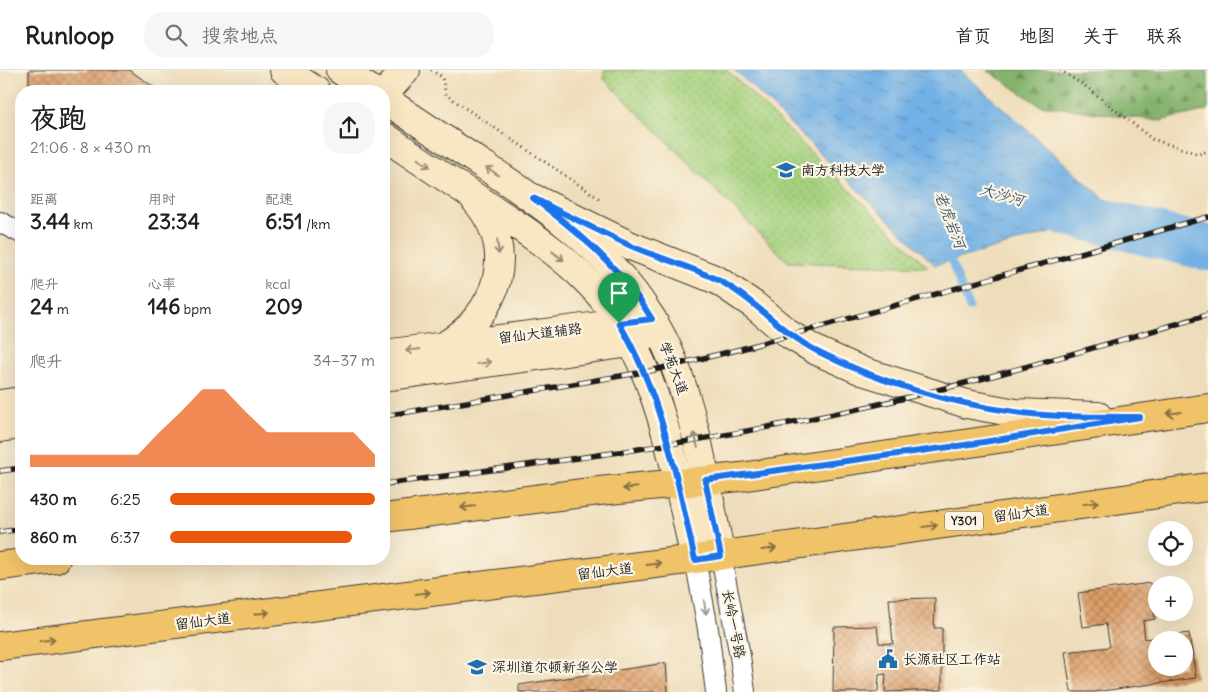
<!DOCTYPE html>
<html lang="zh">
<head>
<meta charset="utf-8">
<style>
	:root { --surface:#fff; --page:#f6f6f6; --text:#202124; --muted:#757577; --line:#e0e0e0; --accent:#ea580c }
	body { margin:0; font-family:Delius,"LXGW WenKai TC",sans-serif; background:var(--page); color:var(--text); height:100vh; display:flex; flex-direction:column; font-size:19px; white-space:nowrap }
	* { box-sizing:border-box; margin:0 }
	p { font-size:16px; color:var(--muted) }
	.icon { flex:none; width:28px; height:28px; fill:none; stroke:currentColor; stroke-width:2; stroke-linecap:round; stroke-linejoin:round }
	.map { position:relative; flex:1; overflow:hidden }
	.sheet { position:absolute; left:15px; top:15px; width:375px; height:480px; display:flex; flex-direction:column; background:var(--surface); border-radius:20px; box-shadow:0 5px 20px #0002 }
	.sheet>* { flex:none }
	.controls { position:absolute; left:1148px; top:451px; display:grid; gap:10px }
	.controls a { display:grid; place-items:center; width:45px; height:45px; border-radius:50%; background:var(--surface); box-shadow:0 5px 20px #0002; font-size:25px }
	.pin { position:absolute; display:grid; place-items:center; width:42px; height:42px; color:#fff; margin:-51px -21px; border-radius:50% 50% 50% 0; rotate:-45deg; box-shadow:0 0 5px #0007 }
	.pin .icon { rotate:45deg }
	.round { display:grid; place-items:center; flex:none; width:52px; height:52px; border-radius:20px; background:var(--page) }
	.summary { display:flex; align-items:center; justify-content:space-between; height:85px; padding:0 15px }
	h1 { font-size:28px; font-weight:700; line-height:38px }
	.stats { display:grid; grid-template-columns:repeat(3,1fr); gap:8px; height:85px; padding:5px 15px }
	.stats div { display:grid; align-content:center }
	.stats b { font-size:21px; font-weight:700 }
	.stats small { font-size:14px; font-weight:400 }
	.stats p { font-size:14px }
	.chart { height:140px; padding:10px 15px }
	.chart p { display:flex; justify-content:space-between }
	.chart svg { width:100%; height:90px; margin-top:5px; fill:var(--accent); opacity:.7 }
	ul { padding:0 15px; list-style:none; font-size:16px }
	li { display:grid; grid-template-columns:80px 60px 1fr; align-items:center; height:38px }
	li i { height:12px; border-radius:6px; background:var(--accent) }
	header { display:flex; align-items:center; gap:30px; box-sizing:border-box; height:70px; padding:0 25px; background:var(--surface); border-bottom:1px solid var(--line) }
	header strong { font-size:24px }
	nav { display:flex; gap:28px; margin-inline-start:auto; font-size:18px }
	.search { width:350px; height:45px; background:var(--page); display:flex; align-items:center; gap:12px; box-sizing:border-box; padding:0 18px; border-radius:20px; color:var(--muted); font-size:19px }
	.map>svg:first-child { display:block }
</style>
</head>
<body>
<header>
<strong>Runloop</strong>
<div class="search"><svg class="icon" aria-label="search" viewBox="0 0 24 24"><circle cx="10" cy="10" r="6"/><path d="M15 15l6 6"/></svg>搜索地点</div>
<nav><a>首页</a><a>地图</a><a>关于</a><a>联系</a></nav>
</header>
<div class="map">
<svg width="1208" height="622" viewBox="0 0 1208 622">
	<defs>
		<pattern id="grass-dots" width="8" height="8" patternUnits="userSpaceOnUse" patternTransform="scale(1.25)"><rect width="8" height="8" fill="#a5d17e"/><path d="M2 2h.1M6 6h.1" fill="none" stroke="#8db36c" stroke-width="1.8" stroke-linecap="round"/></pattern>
		<pattern id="forest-firs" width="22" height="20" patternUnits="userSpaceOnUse" patternTransform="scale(1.25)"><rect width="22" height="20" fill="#84b36d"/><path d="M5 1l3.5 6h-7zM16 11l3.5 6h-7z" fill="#6b9159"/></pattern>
		<pattern id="water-ripples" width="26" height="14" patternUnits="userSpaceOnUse" patternTransform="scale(1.25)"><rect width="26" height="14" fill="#72b1e5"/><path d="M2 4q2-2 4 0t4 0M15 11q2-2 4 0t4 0" fill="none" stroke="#5d8fb9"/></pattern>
		<pattern id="building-cross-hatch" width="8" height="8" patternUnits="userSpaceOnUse" patternTransform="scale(1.25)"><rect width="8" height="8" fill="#de9e68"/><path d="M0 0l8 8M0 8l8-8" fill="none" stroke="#b38055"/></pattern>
	</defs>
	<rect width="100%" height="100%" fill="#fcf5e5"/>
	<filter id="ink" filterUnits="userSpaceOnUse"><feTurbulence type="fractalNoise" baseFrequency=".02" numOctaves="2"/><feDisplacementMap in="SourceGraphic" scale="10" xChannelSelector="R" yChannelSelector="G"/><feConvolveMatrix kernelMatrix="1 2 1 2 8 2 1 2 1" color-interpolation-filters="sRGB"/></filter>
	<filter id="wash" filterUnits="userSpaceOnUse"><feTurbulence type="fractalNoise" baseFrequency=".0096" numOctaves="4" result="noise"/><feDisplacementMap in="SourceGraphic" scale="20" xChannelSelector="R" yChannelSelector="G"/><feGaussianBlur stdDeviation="1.12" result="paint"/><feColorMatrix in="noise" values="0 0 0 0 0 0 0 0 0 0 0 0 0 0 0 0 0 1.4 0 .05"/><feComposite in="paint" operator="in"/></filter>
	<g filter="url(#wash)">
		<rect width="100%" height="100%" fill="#eeddba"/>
		<!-- grass -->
		<path fill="url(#grass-dots)" stroke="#60764d" d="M604,0h123l201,197 -140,-5 -184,-183z"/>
		<!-- forest -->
		<path fill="url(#forest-firs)" stroke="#506844" d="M987,0h221v40l-48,11 -121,-16z"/>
		<!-- water -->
		<path fill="url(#water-ripples)" stroke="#476680" d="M735,0h225l160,143 -185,52z"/>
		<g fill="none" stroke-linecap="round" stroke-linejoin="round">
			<!-- stream -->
			<path stroke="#72b1e5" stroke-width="8" d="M948,183l21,54"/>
			<!-- river -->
			<path stroke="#72b1e5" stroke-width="46" d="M1036,135l172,43"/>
		</g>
		<g id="blocks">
			<!-- building -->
			<g fill="url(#building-cross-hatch)" fill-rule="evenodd">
				<path d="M29,0h100l31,21h-131z"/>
				<path d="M1150,513l5,36 -12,2 2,18 44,-6 7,45 -102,14h-23l-6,-40 45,-5 -4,-23 -23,3 -5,-34zM1156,570h28v28h-28z"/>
				<path d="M935,528l-1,30h8v62l-57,2 1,-18 -7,1 -1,17h-45l1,-65 43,-1 2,17 14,1 -4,-45z"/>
				<path d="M666,593l2,29h-149v-7z"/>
			</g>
		</g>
	</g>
	<g filter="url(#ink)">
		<use href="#blocks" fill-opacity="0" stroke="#3c3934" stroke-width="1"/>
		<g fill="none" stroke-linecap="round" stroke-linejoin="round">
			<!-- street casing -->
			<g stroke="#3c3934" stroke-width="22">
				<g id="street">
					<path d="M0,152l21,11"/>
					<path d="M721,486l19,100 5,36"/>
					<path d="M695,489l13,70 8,63"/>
				</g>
			</g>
			<!-- secondary casing -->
			<g stroke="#3c3934" stroke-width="30">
				<g id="secondary">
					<path d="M284,0l32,21"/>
					<path d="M340,0l33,21"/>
					<path d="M384,24l22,-24"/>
					<path d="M384,29c34,23 69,46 104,69 76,51 150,105 185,193 25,62 34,130 48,195"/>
					<path d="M384,66c32,22 65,44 97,65 38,25 77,50 109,83 67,68 85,185 105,275"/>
					<path d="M533,128l98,48 86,34 37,25 36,30 27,16 45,20 105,33 49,9 82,3"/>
					<path d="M444,276c54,-32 75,-95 32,-145"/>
					<path d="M384,284l268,-35c-1,14 -7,20 -21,24l-247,34"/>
					<path d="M0,334l21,-3"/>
					<path d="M0,358l21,-3"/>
				</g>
			</g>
			<!-- primary casing -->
			<g stroke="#3c3934" stroke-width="30">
				<g id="primary">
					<path d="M384,448l215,-27 141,-14 468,-69"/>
					<path d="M0,496l56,-7"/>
					<path d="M0,576l695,-87 513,-72"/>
				</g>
			</g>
			<!-- path -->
			<g stroke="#3c3934" stroke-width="3" stroke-dasharray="1 4" stroke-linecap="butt">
				<path d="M431,0l11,7 4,18 154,104"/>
				<path d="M1060,0l25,16 67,53 47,15 9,-3"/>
			</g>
			<!-- street -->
			<use href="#street" stroke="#fff" stroke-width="20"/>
			<!-- secondary -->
			<use href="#secondary" stroke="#f9e7c3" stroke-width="28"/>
			<!-- primary -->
			<use href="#primary" stroke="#f1c369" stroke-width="28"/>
			<!-- rail casing -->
			<g stroke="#1c1c1c" stroke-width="5.5">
				<g id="rail">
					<path d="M384,346l266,-45 91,-22 467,-132"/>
					<path d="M0,401l21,-3"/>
					<path d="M384,414c155,-20 311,-40 464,-73 121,-26 241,-62 360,-96"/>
					<path d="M0,462l21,-3"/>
				</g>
			</g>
			<!-- rail -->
			<use href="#rail" stroke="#fcf5e5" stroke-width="4" stroke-dasharray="11" stroke-linecap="butt"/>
		</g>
		<!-- one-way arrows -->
		<defs><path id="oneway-shaft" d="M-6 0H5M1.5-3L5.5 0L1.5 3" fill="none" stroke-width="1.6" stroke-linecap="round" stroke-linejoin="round" transform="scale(1.25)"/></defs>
		<g stroke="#968c78">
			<use href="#oneway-shaft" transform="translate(424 93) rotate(34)"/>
			<use href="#oneway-shaft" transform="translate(492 101) rotate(-146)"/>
			<use href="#oneway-shaft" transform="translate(498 177) rotate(83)"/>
			<use href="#oneway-shaft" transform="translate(558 186) rotate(38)"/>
			<use href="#oneway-shaft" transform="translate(413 280) rotate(172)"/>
			<use href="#oneway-shaft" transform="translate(484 293) rotate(-8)"/>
			<use href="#oneway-shaft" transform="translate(696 370) rotate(-103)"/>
		</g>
		<g stroke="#867042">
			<use href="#oneway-shaft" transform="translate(1174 343) rotate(173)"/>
			<use href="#oneway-shaft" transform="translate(630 418) rotate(174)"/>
			<use href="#oneway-shaft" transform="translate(1091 433) rotate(-8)"/>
			<use href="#oneway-shaft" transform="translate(468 437) rotate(173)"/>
			<use href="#oneway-shaft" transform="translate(930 456) rotate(-8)"/>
			<use href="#oneway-shaft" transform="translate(769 479) rotate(-8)"/>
			<use href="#oneway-shaft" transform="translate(654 494) rotate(-7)"/>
			<use href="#oneway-shaft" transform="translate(423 523) rotate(-7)"/>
			<use href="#oneway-shaft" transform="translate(262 543) rotate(-7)"/>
			<use href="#oneway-shaft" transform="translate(48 570) rotate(-7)"/>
		</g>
		<use stroke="#999" href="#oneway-shaft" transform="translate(705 537) rotate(80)"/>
	</g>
	<g fill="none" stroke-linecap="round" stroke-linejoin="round" filter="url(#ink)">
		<!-- route casing -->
		<g stroke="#fff" stroke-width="10">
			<path id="route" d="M533,128c32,16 65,33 98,48 28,12 57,20 85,33 37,18 64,53 101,72 61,31 131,52 198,61 41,6 83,4 125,5l-175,28 -260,35 16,76 -26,4c-18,-82 -33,-165 -76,-237l33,-4c-30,-50 -73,-87 -119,-121z"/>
		</g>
		<!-- route -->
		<use href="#route" stroke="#1a73e8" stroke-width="6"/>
	</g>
	<!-- icons -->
	<defs>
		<g id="university-bare" transform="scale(1.5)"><path d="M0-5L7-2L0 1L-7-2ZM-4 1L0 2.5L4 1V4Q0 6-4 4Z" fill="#1f6fb2" stroke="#fcf5e5" stroke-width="2.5" paint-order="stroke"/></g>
		<g id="civic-bare" transform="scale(1.5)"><path d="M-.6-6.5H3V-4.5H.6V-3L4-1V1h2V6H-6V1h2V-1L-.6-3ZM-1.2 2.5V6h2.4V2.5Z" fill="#1f6fb2" stroke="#fcf5e5" stroke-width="2.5" paint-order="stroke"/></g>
		<g id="school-bare" transform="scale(1.5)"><path d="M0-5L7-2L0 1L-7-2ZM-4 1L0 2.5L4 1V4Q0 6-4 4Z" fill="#1f6fb2" stroke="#fcf5e5" stroke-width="2.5" paint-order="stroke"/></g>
	</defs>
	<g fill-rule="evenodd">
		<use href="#university-bare" x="786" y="100"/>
		<use href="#civic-bare" x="888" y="589"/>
		<use href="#school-bare" x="477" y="597"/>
	</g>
	<g text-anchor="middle" stroke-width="4.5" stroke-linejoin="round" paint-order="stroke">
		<!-- shield labels -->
		<rect fill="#fcf5e5" stroke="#5f5d58" stroke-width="1" x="945" y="441.5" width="38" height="19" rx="4"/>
		<g font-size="12" font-weight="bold" fill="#1c1c1c">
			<text x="964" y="455">Y301</text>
		</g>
		<!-- poi labels -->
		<g font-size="14" fill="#1c1c1c" stroke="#fcf5e5" text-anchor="start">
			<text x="801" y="105">南方科技大学</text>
			<text x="903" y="594">长源社区工作站</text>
			<text x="492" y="602">深圳道尔顿新华公学</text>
		</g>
		<!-- street labels -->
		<g font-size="14" fill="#1c1c1c" stroke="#fcf5e5">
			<text transform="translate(540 263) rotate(-7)" y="5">留仙大道辅路</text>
			<text transform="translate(674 298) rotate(69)" y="5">学苑大道</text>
			<text transform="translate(1021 443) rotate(-8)" y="5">留仙大道</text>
			<text transform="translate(605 501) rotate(-7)" y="5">留仙大道</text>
			<text transform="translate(203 551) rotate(-7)" y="5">留仙大道</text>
			<text transform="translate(734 554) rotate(79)" y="5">长岭一号路</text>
		</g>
		<!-- water labels -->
		<g font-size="15" font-style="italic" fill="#3e586c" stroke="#fcf5e5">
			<text transform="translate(1002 125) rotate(16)" y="5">大沙河</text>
			<text transform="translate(950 150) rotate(69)" y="5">老虎岩河</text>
		</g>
	</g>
</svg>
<div class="controls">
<a><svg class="icon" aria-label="locate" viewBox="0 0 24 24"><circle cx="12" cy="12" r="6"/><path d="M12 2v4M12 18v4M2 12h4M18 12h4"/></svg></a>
<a>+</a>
<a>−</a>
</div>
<div class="pin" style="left:619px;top:253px;background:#1e9e55"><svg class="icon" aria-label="arrive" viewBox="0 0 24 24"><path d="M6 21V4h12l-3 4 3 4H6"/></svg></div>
<section class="sheet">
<div class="summary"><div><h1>夜跑</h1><p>21:06 · 8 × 430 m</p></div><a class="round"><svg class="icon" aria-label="share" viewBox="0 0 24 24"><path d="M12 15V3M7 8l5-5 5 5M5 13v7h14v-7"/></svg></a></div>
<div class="stats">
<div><p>距离</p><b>3.44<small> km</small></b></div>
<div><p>用时</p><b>23:34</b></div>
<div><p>配速</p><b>6:51<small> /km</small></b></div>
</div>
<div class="stats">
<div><p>爬升</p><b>24<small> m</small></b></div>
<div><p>心率</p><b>146<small> bpm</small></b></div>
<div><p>kcal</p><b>209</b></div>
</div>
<div class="chart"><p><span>爬升</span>34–37 m</p>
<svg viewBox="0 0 160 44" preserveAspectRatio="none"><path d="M0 44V38L10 38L20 38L30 38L40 38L50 38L60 27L70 17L80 6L90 6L100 17L110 27L120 27L130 27L140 27L150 27L160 38V44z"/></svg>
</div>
<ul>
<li><b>430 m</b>6:25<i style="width:100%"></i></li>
<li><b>860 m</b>6:37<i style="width:89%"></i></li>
</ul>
</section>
</div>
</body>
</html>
